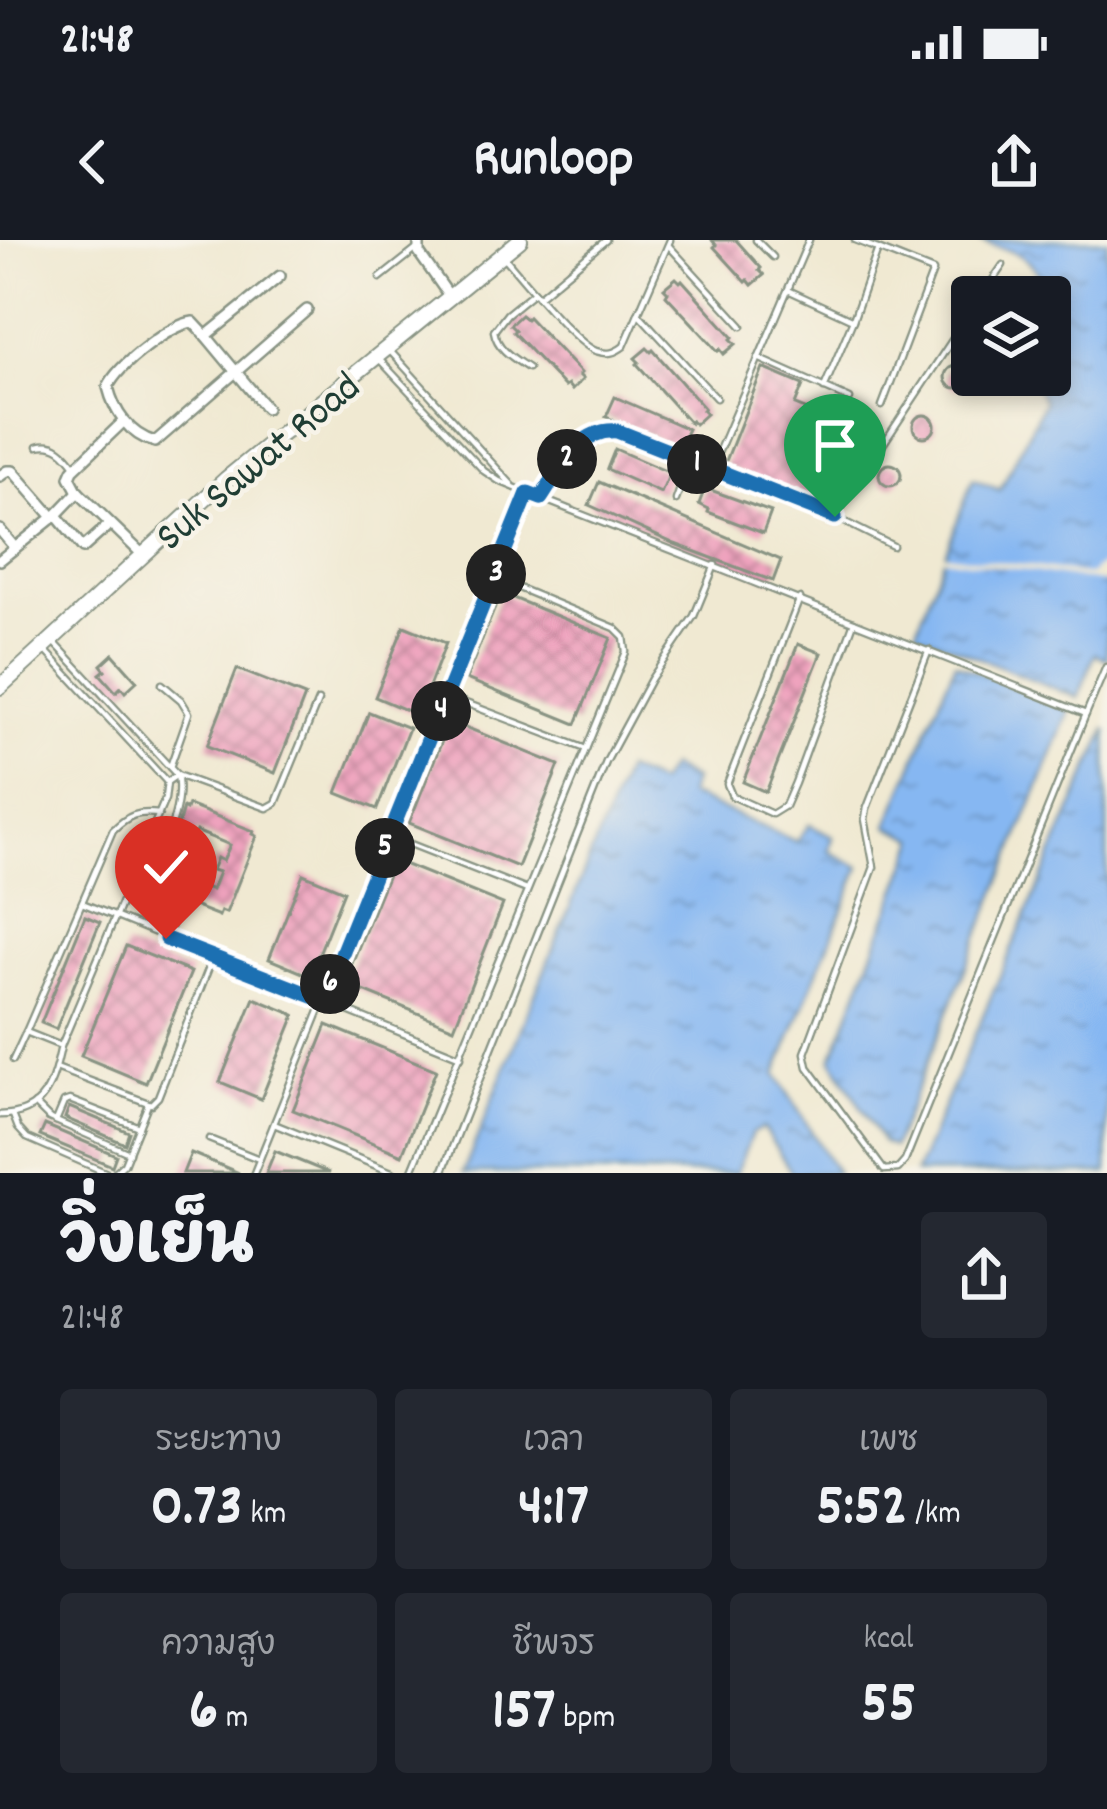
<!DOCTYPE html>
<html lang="th">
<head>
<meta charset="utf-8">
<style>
	:root { --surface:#171b24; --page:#242831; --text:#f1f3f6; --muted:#9ea1a6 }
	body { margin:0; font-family:Dekko,"Playpen Sans Thai",sans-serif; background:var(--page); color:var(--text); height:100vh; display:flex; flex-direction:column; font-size:45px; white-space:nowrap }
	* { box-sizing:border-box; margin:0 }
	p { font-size:39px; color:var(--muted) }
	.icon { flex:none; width:66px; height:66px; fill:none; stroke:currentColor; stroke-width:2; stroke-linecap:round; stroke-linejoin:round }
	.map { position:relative; height:933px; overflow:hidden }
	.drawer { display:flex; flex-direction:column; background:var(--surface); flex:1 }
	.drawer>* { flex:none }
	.controls { position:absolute; left:951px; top:36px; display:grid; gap:24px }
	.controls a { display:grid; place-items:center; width:120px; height:120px; border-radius:12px; background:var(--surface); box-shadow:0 6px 18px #0003; font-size:60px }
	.pin { position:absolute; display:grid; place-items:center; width:102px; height:102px; color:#fff; margin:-123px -51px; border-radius:50% 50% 50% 0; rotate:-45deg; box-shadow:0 0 12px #0007 }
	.pin .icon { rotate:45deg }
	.km { position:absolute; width:60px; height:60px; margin:-30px; border-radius:50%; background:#222; color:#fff; font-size:33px; line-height:60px; text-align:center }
	.round { display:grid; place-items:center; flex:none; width:126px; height:126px; border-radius:12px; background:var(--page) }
	.head { display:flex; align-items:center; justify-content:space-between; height:204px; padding:0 60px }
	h1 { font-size:66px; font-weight:800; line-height:90px }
	.figures { display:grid; grid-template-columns:repeat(3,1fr); gap:18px; height:204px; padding:12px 60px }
	.figures div { display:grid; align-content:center; border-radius:12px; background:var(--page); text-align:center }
	.figures b { font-size:60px; font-weight:800 }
	.figures small { font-size:33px; font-weight:400 }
	.figures p { font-size:33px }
	.status { display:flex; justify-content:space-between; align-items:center; height:84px; padding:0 60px; background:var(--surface); direction:ltr }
	.status svg { height:33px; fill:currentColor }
	header { display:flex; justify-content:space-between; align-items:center; height:156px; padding:0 60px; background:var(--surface); font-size:54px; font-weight:800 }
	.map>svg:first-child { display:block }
</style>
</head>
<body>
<div class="status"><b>21:48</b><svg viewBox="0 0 49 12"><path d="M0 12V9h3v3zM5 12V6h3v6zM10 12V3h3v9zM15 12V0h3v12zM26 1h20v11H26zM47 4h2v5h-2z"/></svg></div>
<header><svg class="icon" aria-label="back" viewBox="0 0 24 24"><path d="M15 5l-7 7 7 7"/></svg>Runloop<svg class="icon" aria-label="share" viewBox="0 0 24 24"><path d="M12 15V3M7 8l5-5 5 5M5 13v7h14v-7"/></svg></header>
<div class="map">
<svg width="1107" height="933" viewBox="0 0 1107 933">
	<defs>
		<pattern id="water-ripples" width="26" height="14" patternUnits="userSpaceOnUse" patternTransform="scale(3)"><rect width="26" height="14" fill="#86b7f2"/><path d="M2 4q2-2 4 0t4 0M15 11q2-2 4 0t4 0" fill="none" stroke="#6d96c5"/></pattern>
		<pattern id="building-cross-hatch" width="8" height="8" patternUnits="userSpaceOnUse" patternTransform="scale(3)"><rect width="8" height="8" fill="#efa3be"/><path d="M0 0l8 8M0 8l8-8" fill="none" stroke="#c1869b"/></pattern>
	</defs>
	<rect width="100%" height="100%" fill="#f7f3e8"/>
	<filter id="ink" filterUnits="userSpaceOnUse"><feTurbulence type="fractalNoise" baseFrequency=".00833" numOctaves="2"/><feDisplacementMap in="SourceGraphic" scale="24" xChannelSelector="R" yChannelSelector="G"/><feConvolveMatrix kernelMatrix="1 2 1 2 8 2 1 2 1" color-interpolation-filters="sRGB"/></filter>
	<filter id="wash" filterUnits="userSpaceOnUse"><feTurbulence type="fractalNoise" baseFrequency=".004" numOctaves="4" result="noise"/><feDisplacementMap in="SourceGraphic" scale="48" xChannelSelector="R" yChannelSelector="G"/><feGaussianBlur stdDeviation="2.7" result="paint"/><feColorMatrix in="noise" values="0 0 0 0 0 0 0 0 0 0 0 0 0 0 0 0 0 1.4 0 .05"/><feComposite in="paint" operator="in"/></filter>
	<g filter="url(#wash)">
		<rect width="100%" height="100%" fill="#f0e9d2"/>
		<!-- water -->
		<g fill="url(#water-ripples)" stroke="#527a93" stroke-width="3">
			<path d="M978,0h129v419l-12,-5 -17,44 -162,-66 57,-153 27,11 44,-88 -9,-18 1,-9h14c0,-42 12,-89 -27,-118 -13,-9 -31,-10 -45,-17z"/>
			<path d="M955,423l115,47 -177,437 -10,-4 -51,-84 85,-220 -29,-13z"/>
			<path d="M1107,488v445h-192z"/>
			<path d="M670,527l23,13 -5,15 109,47 12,-17 24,12 -4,14 31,16 -84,207 61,99h-45l-29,-45 -11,5 -16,40h-273l162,-403 33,14z"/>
		</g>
		<!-- pier -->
		<path fill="#f0e9d2" d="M939,313l152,22 3,-6 13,-8v22l-169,-26z"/>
		<g id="blocks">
			<!-- building -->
			<g fill="url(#building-cross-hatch)" fill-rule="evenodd">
				<path d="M712,0h24l25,28 -2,2 5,5 -12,10 -4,-5 -2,2 -32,-35 2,-2z"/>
				<path d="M676,38l4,4 2,-2 51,57 -2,2 5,5 -12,10 -4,-5 -2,2 -52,-56 2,-3 -4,-4z"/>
				<path d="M521,75l5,4 2,-2 53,56 -2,2 4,4 -11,11 -4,-5 -3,2 -52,-55 2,-2 -5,-5z"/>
				<path d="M647,108l4,4 2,-2 51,58 -2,2 4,4 -11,10 -4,-3 -1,2 -53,-59 2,-2 -4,-4z"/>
				<circle cx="956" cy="137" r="11"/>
				<path d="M763,128l40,17 -8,20 50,20 -31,75 -90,-34z"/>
				<path d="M615,157l73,32 -9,19 -73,-31z"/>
				<circle cx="924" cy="186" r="11"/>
				<path d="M615,209l55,24 -9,20 -54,-24z"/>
				<circle cx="890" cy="235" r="11"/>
				<path d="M599,242l182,78 -8,21 -98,-37 -86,-39z"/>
				<path d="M705,248l66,24 -8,21 -55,-21 1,-3 -10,-5z"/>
				<path d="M501,353l110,45 -35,86 -110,-45z"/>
				<path d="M404,386l42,17 -28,72 -43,-18z"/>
				<path d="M798,404l23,9 -55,139 -23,-10z"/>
				<path d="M113,414l24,27 -12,11 -4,-5 -5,5 -16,-18 5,-4 -4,-5z"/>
				<path d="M237,429l68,27 -30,77 -68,-27z"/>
				<path d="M369,472l40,16 -32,81 -40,-16z"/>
				<path d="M450,481l109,44 -41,102 -109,-44z"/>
				<path d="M188,565l66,26 -1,3 4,2 -31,77 -5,-2 -2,5 -31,-12 -2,-9h-6l-4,4 -23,-9 2,-4 -5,-2 26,-51 7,-25 3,2zM196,591l34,14 -7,16 -6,-3 -5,12 7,2 -7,18 -35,-14 7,-17 6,2 5,-11 -6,-2z"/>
				<path d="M394,620l109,44 -49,124 -110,-45z"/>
				<path d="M303,634l41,17 -34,85 -41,-17z"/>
				<path d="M85,676l15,6 -44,107 -15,-6z"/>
				<path d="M126,706l65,26 -45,111 -65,-27z"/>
				<path d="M254,758l41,17 -34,84 -41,-17z"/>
				<path d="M327,785l109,45 -34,85 -109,-45z"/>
				<path d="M69,867l60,25 -4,12 -60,-26z"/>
				<path d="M45,885l71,30 -4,11 -72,-30z"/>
				<path d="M275,911l54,22h-63z"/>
				<path d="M191,913l48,20h-56z"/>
			</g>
		</g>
	</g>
	<g filter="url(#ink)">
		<use href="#blocks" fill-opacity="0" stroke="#889383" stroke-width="3"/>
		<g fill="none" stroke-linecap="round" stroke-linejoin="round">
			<!-- lane casing -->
			<g stroke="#889383" stroke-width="9">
				<g id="lane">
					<path d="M756,0l17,17"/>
					<path d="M855,0l78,31 -51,135"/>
					<path d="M669,6l73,80"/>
					<path d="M505,18c17,20 71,86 91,93 12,4 19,2 28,-5l46,-106"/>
					<path d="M380,38l38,-30"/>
					<path d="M788,50l65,30"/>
					<path d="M538,57l68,-57"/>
					<path d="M981,57l22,-32"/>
					<path d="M638,73l78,85"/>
					<path d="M391,112l121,133"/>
					<path d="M758,118l92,41"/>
					<path d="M528,128c-15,-10 -31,-19 -34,-37l13,-17 27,-22"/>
					<path d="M824,148l29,-68 25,-71"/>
					<path d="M38,206c18,-5 28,7 38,21"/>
					<path d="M712,227l97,-227"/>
					<path d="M530,254l556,220 20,-47"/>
					<path d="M541,258c19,-28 37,-70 76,-67l218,86 58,29"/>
					<path d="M676,260l14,-39"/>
					<path d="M822,272l34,-73"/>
					<path d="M835,277l137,-207"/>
					<path d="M800,358l-73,186 5,12 40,18 13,-8 10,-23 59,-161"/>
					<path d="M55,403l122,132 90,33 9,-5 42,-102"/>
					<path d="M45,410l122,132"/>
					<path d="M929,410l-62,158 -2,11 9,48 -69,186 3,14 76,103 14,-1 7,-8 181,-447"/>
					<path d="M162,444l19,16 8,13 -19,54"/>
					<path d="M447,456l139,53"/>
					<path d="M390,596l137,54"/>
					<path d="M136,634c28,-13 48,-70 41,-99"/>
					<path d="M82,663l379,154"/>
					<path d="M166,699l16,-38"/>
					<path d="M61,806l-35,-14 87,-202c15,-15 25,-19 46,-16"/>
					<path d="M13,820l13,-28"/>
					<path d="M56,828l95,36 7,-7 55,-140"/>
					<path d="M35,864l14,14 80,35"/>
					<path d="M0,875c45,0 53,-32 61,-69l104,-247 2,-17 10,-7"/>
					<path d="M13,875l5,13 9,10 80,35"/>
					<path d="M56,881l8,-19 6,-2 69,27"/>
					<path d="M274,884l120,49"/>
					<path d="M209,899l50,20"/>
					<path d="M114,933l10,-9 24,-60"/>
					<path d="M254,933l274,-680 -29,-12 -15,-10 -105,-112"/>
					<path d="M411,933l215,-521 -2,-15 -9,-9 -118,-49"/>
					<path d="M442,933l164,-411 45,-83 43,-63 21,-51"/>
				</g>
			</g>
			<!-- street casing -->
			<g stroke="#889383" stroke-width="14">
				<g id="street">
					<path d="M419,0v13l31,44"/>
					<path d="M206,96l74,-60"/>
					<path d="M266,168l-60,-72 -13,-14c-23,3 -75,43 -85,65 6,24 21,48 47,55l152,-132"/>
					<path d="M124,181l-51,49 -3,7 8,15 64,62"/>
					<path d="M0,236l7,-5h6l40,46"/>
					<path d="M56,275l27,33 27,-24"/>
					<path d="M0,290l15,18"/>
					<path d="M0,320l56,-45 22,-23"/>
				</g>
			</g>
			<!-- secondary casing -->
			<g stroke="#889383" stroke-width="18">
				<path id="secondary" d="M0,447l226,-208 294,-239"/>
			</g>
			<!-- lane -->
			<use href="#lane" stroke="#fff" stroke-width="4.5"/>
			<!-- street -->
			<use href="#street" stroke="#fff" stroke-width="9"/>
			<!-- secondary -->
			<use href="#secondary" stroke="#fff" stroke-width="14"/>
		</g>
	</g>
	<g fill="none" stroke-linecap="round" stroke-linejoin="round" filter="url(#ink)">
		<!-- route casing -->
		<g stroke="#fff" stroke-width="24">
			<path id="route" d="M166,699l157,61 205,-507 13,5c19,-28 37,-70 76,-67l218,86"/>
		</g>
		<!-- route -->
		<use href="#route" stroke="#1f6fb2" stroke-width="15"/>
	</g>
	<g text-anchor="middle" stroke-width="9" stroke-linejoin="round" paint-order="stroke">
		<!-- street labels -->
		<g font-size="42" fill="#1f3d34" stroke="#f7f3e8">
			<text transform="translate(256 219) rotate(-40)" y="15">Suk Sawat Road</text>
		</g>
	</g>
</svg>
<div class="controls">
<a><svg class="icon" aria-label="layers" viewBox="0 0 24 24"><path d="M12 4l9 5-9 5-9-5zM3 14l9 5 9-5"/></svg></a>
</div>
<div class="pin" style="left:835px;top:277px;background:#1e9e55"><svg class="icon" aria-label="arrive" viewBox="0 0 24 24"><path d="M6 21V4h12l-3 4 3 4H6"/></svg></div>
<div class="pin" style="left:166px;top:699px;background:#d93025"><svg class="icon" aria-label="check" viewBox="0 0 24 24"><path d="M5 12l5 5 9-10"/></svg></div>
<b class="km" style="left:697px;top:224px">1</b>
<b class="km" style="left:567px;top:219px">2</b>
<b class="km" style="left:496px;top:334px">3</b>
<b class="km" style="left:441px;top:471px">4</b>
<b class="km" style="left:385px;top:608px">5</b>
<b class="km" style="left:330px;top:744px">6</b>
</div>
<section class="drawer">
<div class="head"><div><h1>วิ่งเย็น</h1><p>21:48</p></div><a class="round"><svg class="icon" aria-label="share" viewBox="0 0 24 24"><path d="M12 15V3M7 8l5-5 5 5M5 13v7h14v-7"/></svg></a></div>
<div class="figures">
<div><p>ระยะทาง</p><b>0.73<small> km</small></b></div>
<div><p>เวลา</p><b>4:17</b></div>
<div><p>เพซ</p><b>5:52<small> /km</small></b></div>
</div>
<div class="figures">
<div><p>ความสูง</p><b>6<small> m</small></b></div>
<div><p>ชีพจร</p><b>157<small> bpm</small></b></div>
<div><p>kcal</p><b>55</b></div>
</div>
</section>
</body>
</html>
